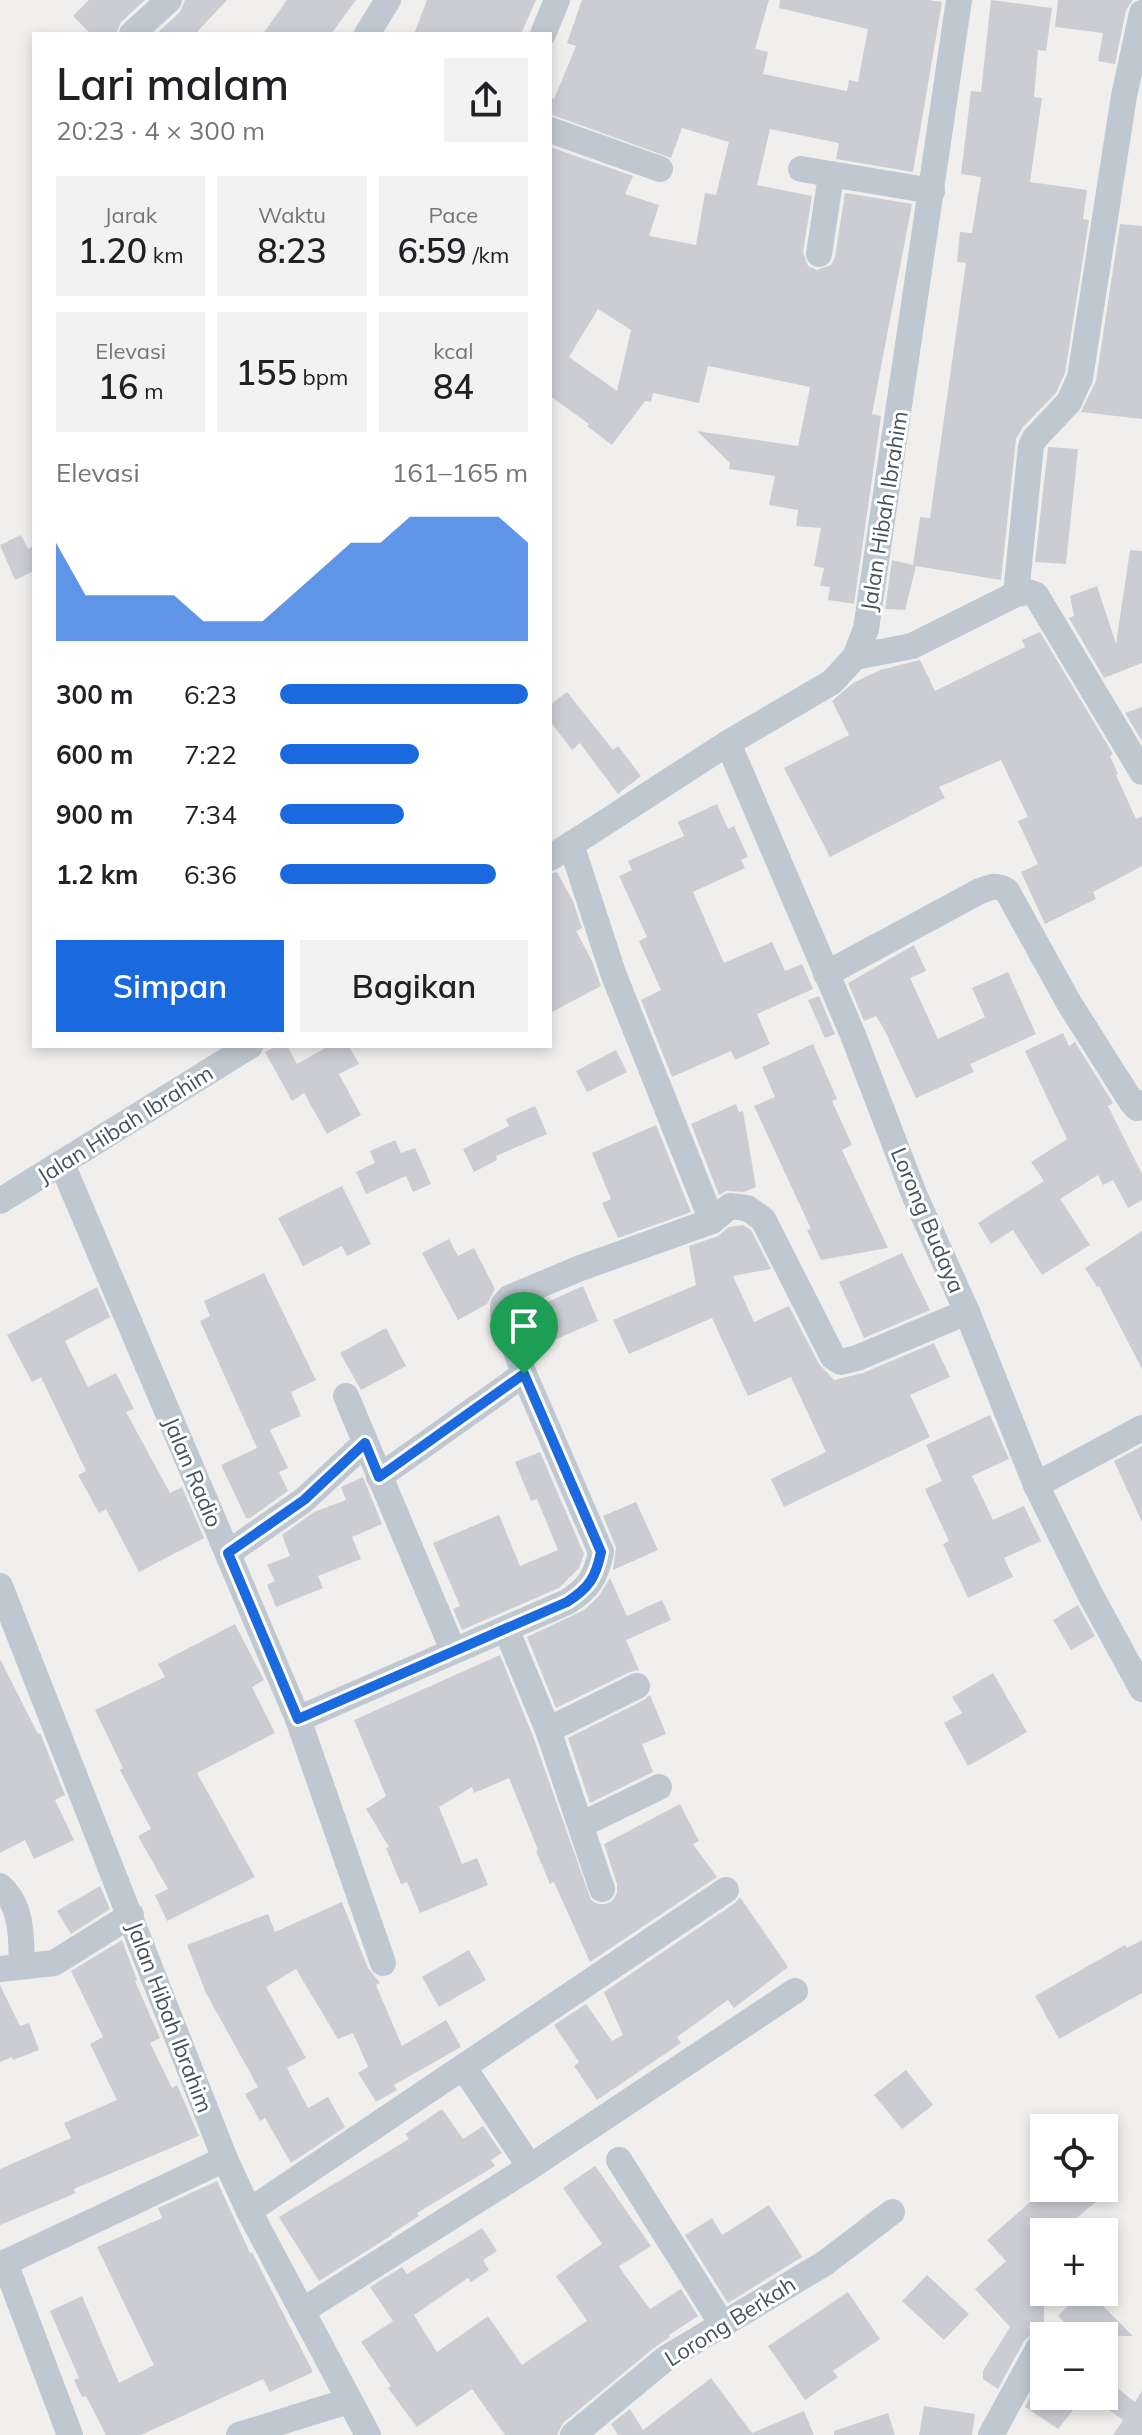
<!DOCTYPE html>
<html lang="id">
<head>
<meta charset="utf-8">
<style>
	:root { --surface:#fff; --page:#f2f2f2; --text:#202124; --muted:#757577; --accent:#1b69de }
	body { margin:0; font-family:Mulish,sans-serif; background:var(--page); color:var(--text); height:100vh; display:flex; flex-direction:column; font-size:30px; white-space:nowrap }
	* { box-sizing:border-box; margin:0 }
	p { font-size:26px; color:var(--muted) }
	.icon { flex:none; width:44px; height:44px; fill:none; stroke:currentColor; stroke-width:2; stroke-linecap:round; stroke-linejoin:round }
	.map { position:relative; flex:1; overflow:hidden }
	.panel { position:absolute; left:32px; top:32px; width:520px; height:1016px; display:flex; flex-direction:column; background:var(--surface); border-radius:0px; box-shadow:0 4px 12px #0003 }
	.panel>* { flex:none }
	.buttons { position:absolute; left:1030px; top:2114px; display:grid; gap:16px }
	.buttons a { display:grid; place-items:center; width:88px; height:88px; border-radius:0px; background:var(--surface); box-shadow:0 4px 12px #0003; font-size:40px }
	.pin { position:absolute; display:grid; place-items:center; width:68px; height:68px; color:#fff; margin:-82px -34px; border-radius:50% 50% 50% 0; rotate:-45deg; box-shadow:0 0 8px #0007 }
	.pin .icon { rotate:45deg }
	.round { display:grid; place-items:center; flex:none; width:84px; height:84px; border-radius:0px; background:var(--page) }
	.summary { display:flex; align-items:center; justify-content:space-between; height:136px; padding:0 24px }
	h1 { font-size:44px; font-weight:600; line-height:60px }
	.figures { display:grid; grid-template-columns:repeat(3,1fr); gap:12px; height:136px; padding:8px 24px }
	.figures div { display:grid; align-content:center; border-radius:0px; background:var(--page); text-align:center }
	.figures b { font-size:34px; font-weight:600 }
	.figures small { font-size:22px; font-weight:400 }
	.figures p { font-size:22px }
	.chart { height:224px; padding:16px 24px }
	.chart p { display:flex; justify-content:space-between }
	.chart svg { width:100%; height:144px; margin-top:8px; fill:var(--accent); opacity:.7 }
	.button { display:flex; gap:16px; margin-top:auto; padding:16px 24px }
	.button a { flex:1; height:92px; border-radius:0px; background:var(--accent); color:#fff; font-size:32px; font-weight:600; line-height:92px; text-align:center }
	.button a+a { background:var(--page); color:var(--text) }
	ul { padding:0 24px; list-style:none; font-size:26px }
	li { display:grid; grid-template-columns:128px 96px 1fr; align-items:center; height:60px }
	li i { height:20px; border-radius:10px; background:var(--accent) }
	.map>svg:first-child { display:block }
</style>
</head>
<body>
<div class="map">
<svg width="1142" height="2435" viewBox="0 0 1142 2435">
	<rect width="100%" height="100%" fill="#f1efee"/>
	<!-- building -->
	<g fill="#cbcdd3" fill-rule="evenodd">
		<path d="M89,0h56l-24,22 -5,12h-25l-18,-18z"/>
		<path d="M185,0h42l-32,34h-39l24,-22z"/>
		<path d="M287,0h69l-25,34h-68z"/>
		<path d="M427,0h109l-15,34h-107z"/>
		<path d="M582,0h187l-14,49 13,3 -5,22 84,17 2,-11 9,2 10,-53 -89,-21 1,-8h149l13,2 -29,170 -77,-13 3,-16 -69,-14 -13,56 55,11 -9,56 5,14 9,4 14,-5 4,-8 10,-64 67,11 -40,210 9,2 -27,188 -26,-4 2,-13 -10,-1 4,-18 -10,-2 7,-38 -25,-2 2,-16 -29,-5 6,-29 -46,-7 1,-6 -33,-32 101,15 12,-59 -102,-21 -9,37 -46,-10 -2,9 -6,-1 -33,44 -25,-19 2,-2 -39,-28v-249l83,29 -8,18 34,11 -10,31 47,9 9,-52 11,2 13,-53 -47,-14 -11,30 -121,-44v-17l4,2 22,-53 -9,-3zM598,309l33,21 -14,61 -48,-34z"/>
		<path d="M991,0l61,8 -6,43 -8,-1 -4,47 8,1 -12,84 57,8 -4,29 6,1 -24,153 -9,20 -33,34 -7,12 -15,141 -85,-14 -11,44 -20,-1 7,-49 21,5 7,-48 10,1 36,-255 -9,-1 3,-30 12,1 9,-56 -20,-3 10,-83 10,1z"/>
		<path d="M1058,0h75l-7,10 -11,54 -17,-3 5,-28 -48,-6z"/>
		<path d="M1120,224l22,2v193l-61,-7 15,-31z"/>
		<path d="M1048,447l30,2 -12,115 -31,-2z"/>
		<path d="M21,535l7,14 6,-3v25l-19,9 -15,-35z"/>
		<path d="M1130,550l12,1v112l-38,15 -35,-60 5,-2 -4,-20 27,-10 19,58z"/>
		<path d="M1040,632l73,122 -3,2 8,18 -2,1 20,44 6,-3v50l-49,26 3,7 -51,25 -24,-52 17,-8 -20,-43 10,-4 -27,-57 -62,27 6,11 -115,59 -46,-89 65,-33 -17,-34 21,-18 27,-13 40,-10 15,31 90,-44 -3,-7z"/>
		<path d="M567,692l46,58 5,-4 23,30 -23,18 -38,-51 -8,7 -22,-29v-16z"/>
		<path d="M1142,707v34l-17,-28z"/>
		<path d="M717,804l11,25 6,-3 14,31 -7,3 4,8 -52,24 31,71 48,-21 13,29 17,-7 11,25 -56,25 13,30 -35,16 -4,-9 -59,26 -31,-77 20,-10 -22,-49 8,-4 -28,-61 13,-6 -4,-9 56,-25 -6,-14z"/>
		<path d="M557,872l16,29 9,27 -6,3 16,30 9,25 -51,27v-139z"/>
		<path d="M914,945l12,26 -16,7 28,61 47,-22 -13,-29 36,-16 28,62 -66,30 4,8 -58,26 -32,-69 -8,-13 -12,5 -16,-38z"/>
		<path d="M819,996l16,38 -10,4 -17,-38z"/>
		<path d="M1063,1033l6,13 6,-4 38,61 -5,3 34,68v26l-14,8 -15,-28 -10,5 -5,-10 -38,24 30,46 -48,30 -29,-45 -22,14 -13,-21 66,-42 -13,-19 36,-23 -42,-88z"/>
		<path d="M813,1044l24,55 -5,2 20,44 -10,5 46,98 -67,12 -14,-30 4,-1 -57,-123 21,-9 -13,-30z"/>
		<path d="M277,1046h10l10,18 32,-18h20l10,18 -20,10 22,41 -34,19 -23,-41 -12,8 -27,-49z"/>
		<path d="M616,1050l11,22 -40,20 -11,-21z"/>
		<path d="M736,1104l3,8 4,-1 13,76 -12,5 -18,-1 -7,4 -28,-71z"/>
		<path d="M535,1106l12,28 -51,22 1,4 -23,12 -11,-23 46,-23 -3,-7z"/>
		<path d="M656,1125l35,87 -73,26 -16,-35 9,-4 -19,-46z"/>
		<path d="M395,1140l6,13 14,-5 16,36 -18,8 -7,-16 -40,18 -10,-22 19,-9 -5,-12z"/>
		<path d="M342,1186l29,58 -24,12 -5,-10 -39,20 -25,-48z"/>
		<path d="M743,1225l8,5 20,39 -38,7 21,46 35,-16 30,58 15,16 29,-7 71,-30 16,34 -40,18 20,42 -146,70 -13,-28 55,-27 -35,-75 -43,19 -36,-78 -83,36 -16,-34 83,-35 -7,-39 29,-10 11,-9z"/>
		<path d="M1142,1231v138l-43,-83 -2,1 -12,-19z"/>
		<path d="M449,1239l9,17 16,-8 21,41 -8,15 -29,16 -36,-67z"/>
		<path d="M902,1253l28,57 -66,28 -25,-56z"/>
		<path d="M264,1273l52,107 -25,12 10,24 -31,14 18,38 -9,4 9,19 -38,27h-4l-25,-53 36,-17 -57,-127 10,-5 -6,-15z"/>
		<path d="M583,1286l15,35 -60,26 -15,-34z"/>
		<path d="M97,1287l13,30 -45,24 23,46 28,-14 18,36 -8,3 44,81 12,-6 22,51 -65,34 -33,-63 -7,4 -21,-38 8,-4 -45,-94 -9,5 -25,-47z"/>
		<path d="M386,1328l20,38 -45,24 -21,-37z"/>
		<path d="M990,1415l19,44 -37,17 21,44 31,-14 17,35 -37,17 9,19 -45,21 -25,-54 6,-3 -24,-52 17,-8 -16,-36z"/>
		<path d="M1142,1446v76l-28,-61z"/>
		<path d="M540,1452l44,102 -5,14 -20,20 -97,42 -9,-21 7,-3 -27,-63 66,-28 21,51 38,-16 -21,-51 -6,2 -16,-39z"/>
		<path d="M363,1477l19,47 -30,13 9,22 -43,17 5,12 -47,19 -9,-22 8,-4 -8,-16 23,-9 -8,-21 32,-23 32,-12 -5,-13z"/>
		<path d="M636,1502l22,48 -45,20 3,-23 -13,-31z"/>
		<path d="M610,1578l17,38 35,-16 9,20 -45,20 13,30 -9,2 -74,36 -29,-71 57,-27 15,-14z"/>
		<path d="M1078,1605l17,31 -24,14 -18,-30z"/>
		<path d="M235,1624l29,56 -12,7 23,46 -78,40 58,104 -88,44 -12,-26 13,-6 -30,-53 13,-7 -31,-59 3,-2 -28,-58 70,-33 -7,-13z"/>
		<path d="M500,1655l33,81 58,164 7,4h8l7,-4 4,-7v-9l-13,-40 76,-40 19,37 -6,3 24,33 -127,85 -36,-80 -4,2 -14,-33 2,-1 -29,-72 -35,15 -2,-6 -33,20 23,57 15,-6 11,27 -68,28 -13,-31 -6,2 -15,-36 3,-1 -23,-38 20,-13 -32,-76z"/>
		<path d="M0,1659l38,75 2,-1 25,62 -10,5 19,40 -40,19 -9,-19 -25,13z"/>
		<path d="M993,1673l34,59 -59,34 -24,-43 18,-10 -10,-16z"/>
		<path d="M650,1695l16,39 -24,10 11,28 -63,31 -22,-65 76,-38z"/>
		<path d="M100,1886l10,23 -39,25 -14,-23z"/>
		<path d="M740,1897l48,70 -54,41 -6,-8 -51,37 4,6 -84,57 -23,-34 5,-4 -25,-37 32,-21 26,37 11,-6 -19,-43 131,-89z"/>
		<path d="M342,1902l26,66 12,15 -4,2 26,61 44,-26 15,27 -67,38 3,5 -21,12 -18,-29 10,-6 -15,-34 -15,6 -42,-70 -30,18 40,71 -19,10 21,40 20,-11 17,30 -54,36 -26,-45 -5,3 -15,-27 13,-7 -52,-94 -19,-48 81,-31 7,18z"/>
		<path d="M122,1940l15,40 -2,1 25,57 -10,5 22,45 5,-3 22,51 -125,53 2,4 -76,32v-56l71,-31 -7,-15 53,-23 -27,-56 13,-7 -32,-66z"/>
		<path d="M1142,1940v53l-83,46 -24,-43 90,-51 2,3z"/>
		<path d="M469,1950l17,30 -47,27 -17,-30z"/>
		<path d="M0,1985l20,41 9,-3 10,27 -26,10 -1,-3 -12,5z"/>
		<path d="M906,2070l27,35 -31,24 -28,-34z"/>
		<path d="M442,2109l21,30 20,-13 19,27 -11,7 4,6 -78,47 2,3 -28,18 1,1 -73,46 -40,-64 130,-78 -4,-5z"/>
		<path d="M595,2166l56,80 -32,20 5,8 26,35 31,-20 17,27 -29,19 1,2 -15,10 -92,76 -6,12h-52l-33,-46 -55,38 -29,-39 3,-2 -30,-44 32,-21 -23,-34 32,-20 5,7 75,-46 15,23 -14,9 6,10 -18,12 -3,-4 -54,37 23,37 51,-36 34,49 65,-44 -31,-45 46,-32 -39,-56z"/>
		<path d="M217,2181l33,72 2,-1 61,120 -43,20 -7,-13 -122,56h-35l-20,-39 -4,1 -8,-17 5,-2 -29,-67 32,-15 37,87 35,-18 -57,-118 65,-29 -4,-10z"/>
		<path d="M1046,2188h42l10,12 -38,32h-16v102l-14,1 -6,6 -26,48 -15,-10v-8l27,-44 -35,-38 31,-28 -19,-21z"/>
		<path d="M769,2205l33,52 -74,46 -43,-68 27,-17 10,17z"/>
		<path d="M927,2275l42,39 -25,26 -42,-39z"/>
		<path d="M848,2292l32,47 -47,32 5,6 -33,23 -37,-54z"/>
		<path d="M1082,2292h7l44,44h-55l-20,-20z"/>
		<path d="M1044,2371v25h40l-26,33 -33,-22z"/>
		<path d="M711,2378l41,55 52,-22 10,24h-196l-7,-11 19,-15 13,21z"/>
		<path d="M1104,2378l31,24 7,-11v44h-29l10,-15 -19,-14z"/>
		<path d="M924,2406l51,8 -3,21h-53z"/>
		<path d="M888,2413l7,22h-61v-4z"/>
	</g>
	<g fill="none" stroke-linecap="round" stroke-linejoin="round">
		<!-- minor -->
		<g stroke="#bfc8d0" stroke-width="26">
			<path d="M132,34l37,-34"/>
			<path d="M367,34l21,-34"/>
			<path d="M543,34l14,-34"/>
			<path d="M550,130l110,39"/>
			<path d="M801,169l131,22"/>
			<path d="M819,254l12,-78"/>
			<path d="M1016,594l15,-148 4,-8 34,-36 11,-24 44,-282 18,-83"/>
			<path d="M855,657l57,-11 104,-52 12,-2 8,3 106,177"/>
			<path d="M728,743l125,292 61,159 53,118 69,173 54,109 52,95"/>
			<path d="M571,844l42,129 99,248"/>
			<path d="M550,858l178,-115 104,-61 23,-25 11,-28 93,-629"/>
			<path d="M826,974l154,-83c11,-4 17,-7 27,0l62,112 62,98 6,7 5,-5"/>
			<path d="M62,1164l236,555 85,244"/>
			<path d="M0,1201l250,-155"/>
			<path d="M346,1396l107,254"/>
			<path d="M379,1477l145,-103"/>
			<path d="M1036,1485l106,-57"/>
			<path d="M228,1553l76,-53 61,-57"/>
			<path d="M0,1586l225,573 24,52 119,224"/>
			<path d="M506,1629l42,101 54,159"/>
			<path d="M298,1719l269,-117c22,-14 29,-25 34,-50l-77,-178 -21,-60v-9l6,-7 69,-29 134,-48 18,-15 17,2 16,11 70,138 8,5 16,-4 110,-46"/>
			<path d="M548,1730l89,-44"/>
			<path d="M581,1825l78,-38"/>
			<path d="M0,1886c23,20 21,52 22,80"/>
			<path d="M0,1969l54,-6 77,-48"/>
			<path d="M464,2068l66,99"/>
			<path d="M619,2160l103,164"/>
			<path d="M249,2211l477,-321"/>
			<path d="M5,2263l65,172"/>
			<path d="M0,2265l225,-106"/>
			<path d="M302,2311l228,-144 265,-176"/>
			<path d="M239,2435l109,-34"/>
			<path d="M573,2435l92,-76 160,-96 67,-51"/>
			<path d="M991,2435l47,-86"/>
		</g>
	</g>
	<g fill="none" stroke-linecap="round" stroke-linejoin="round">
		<!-- route casing -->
		<g stroke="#fff" stroke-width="16">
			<path id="route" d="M524,1374l77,178c-5,25 -12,36 -34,50l-269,117 -70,-166 76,-53 61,-57 14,34z"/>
		</g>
		<!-- route -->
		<use href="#route" stroke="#1b69de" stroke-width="10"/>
	</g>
	<g text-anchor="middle" stroke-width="6" stroke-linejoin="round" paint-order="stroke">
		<!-- street labels -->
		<g font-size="22" fill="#47515c" stroke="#fff">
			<text transform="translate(884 511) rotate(-81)" y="8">Jalan Hibah Ibrahim</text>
			<text transform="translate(125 1124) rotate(-32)" y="8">Jalan Hibah Ibrahim</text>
			<text transform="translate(928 1220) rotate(67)" y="8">Lorong Budaya</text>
			<text transform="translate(193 1472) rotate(67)" y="8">Jalan Radio</text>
			<text transform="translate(170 2017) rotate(69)" y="8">Jalan Hibah Ibrahim</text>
			<text transform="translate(730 2321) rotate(-32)" y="8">Lorong Berkah</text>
		</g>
	</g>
</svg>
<div class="buttons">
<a><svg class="icon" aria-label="locate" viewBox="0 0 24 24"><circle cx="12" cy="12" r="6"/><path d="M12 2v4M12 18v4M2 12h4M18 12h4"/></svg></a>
<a>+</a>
<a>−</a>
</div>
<div class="pin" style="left:524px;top:1374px;background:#1e9e55"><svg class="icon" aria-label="arrive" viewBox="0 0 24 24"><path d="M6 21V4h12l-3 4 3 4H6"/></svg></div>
<section class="panel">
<div class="summary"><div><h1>Lari malam</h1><p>20:23 · 4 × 300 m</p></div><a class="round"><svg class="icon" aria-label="share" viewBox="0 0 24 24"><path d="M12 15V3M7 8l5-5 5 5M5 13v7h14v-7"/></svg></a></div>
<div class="figures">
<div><p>Jarak</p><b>1.20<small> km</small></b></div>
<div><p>Waktu</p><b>8:23</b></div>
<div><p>Pace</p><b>6:59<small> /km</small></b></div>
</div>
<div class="figures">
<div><p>Elevasi</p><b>16<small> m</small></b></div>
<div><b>155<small> bpm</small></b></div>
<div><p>kcal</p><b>84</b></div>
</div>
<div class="chart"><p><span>Elevasi</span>161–165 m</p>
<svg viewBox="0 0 160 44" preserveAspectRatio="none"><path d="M0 44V14L10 30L20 30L30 30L40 30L50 38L60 38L70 38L80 30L90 22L100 14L110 14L120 6L130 6L140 6L150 6L160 14V44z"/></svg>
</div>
<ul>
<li><b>300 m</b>6:23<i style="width:100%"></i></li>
<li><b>600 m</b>7:22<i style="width:56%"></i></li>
<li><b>900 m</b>7:34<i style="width:50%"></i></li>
<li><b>1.2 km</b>6:36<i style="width:87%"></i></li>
</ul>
<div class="button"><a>Simpan</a><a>Bagikan</a></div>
</section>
</div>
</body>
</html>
